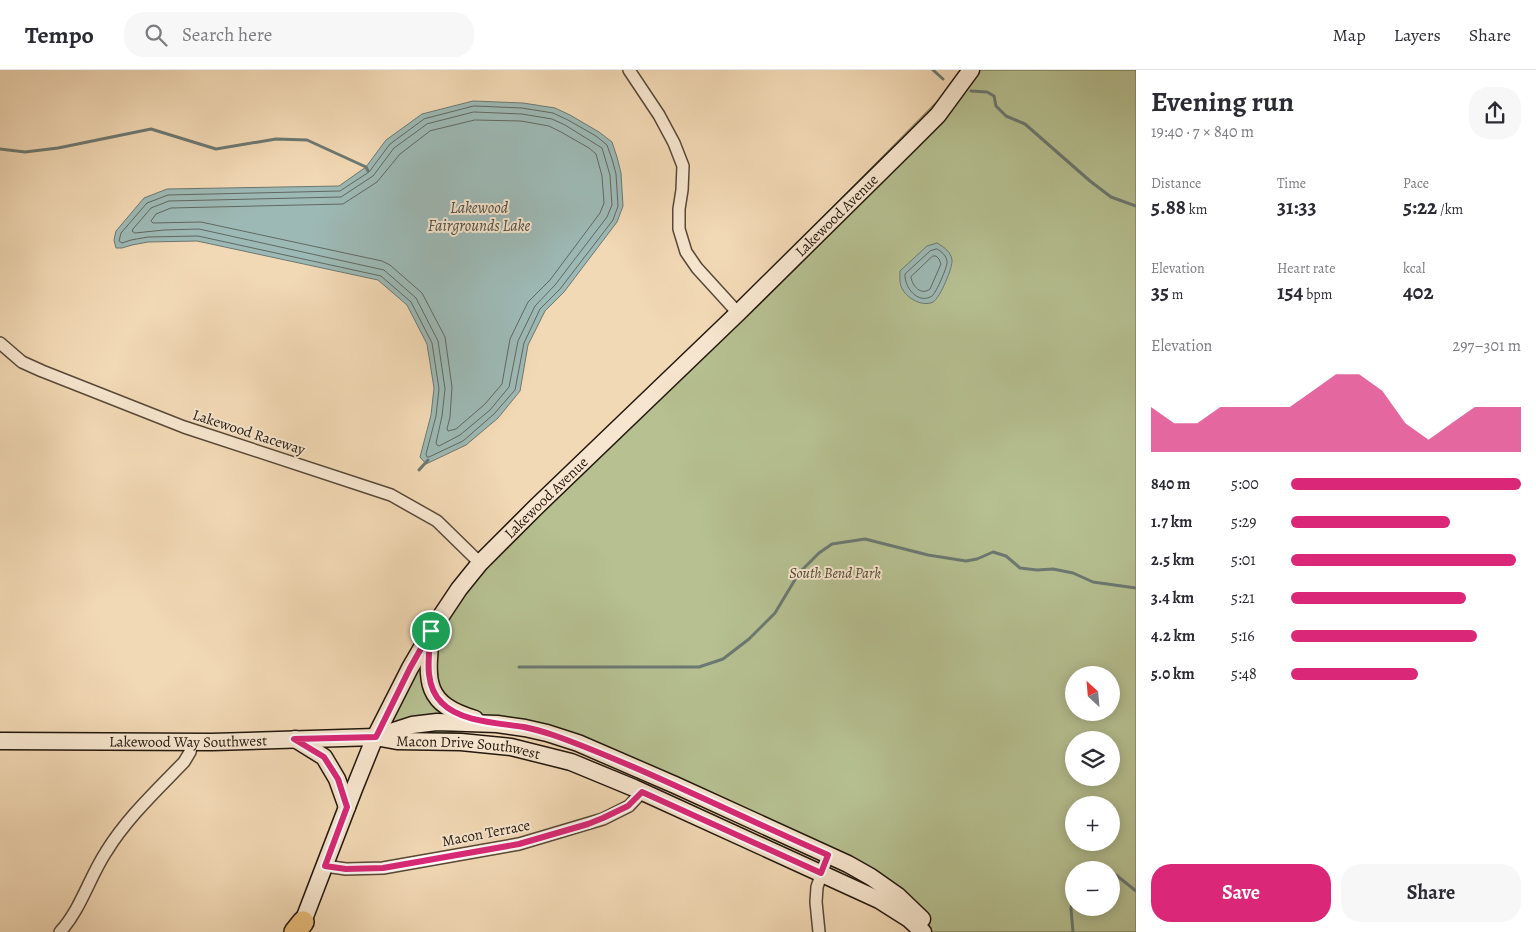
<!DOCTYPE html>
<html lang="en">
<head>
<meta charset="utf-8">
<style>
	:root { --surface:#fff; --page:#f7f7f7; --text:#2b2b33; --muted:#7c7c81; --line:#e1e1e2; --accent:#db2777 }
	body { margin:0; font-family:Alegreya,serif; background:var(--page); color:var(--text); height:100vh; display:flex; flex-direction:column; font-size:19px; white-space:nowrap }
	* { box-sizing:border-box; margin:0 }
	p { font-size:16px; color:var(--muted) }
	.icon { flex:none; width:28px; height:28px; fill:none; stroke:currentColor; stroke-width:2; stroke-linecap:round; stroke-linejoin:round }
	.map { position:relative; flex:1; overflow:hidden }
	.panel { display:flex; flex-direction:column; background:var(--surface); width:400px }
	.panel>* { flex:none }
	.needle { width:32px; rotate:334deg }
	.fabs { position:absolute; left:1065px; top:596px; display:grid; gap:10px }
	.fabs a { display:grid; place-items:center; width:55px; height:55px; border-radius:50%; background:var(--surface); box-shadow:0 2px 12px #0003; font-size:25px }
	.pin { position:absolute; display:grid; place-items:center; width:42px; height:42px; color:#fff; margin:-21px; border:2px solid #fff; border-radius:50%; box-shadow:0 1px 5px #0007 }
	.round { display:grid; place-items:center; flex:none; width:52px; height:52px; border-radius:20px; background:var(--page) }
	.summary { display:flex; align-items:center; justify-content:space-between; height:85px; padding:0 15px }
	h1 { font-size:28px; font-weight:700; line-height:38px }
	.metrics { display:grid; grid-template-columns:repeat(3,1fr); gap:8px; height:85px; padding:5px 15px }
	.metrics div { display:grid; align-content:center }
	.metrics b { font-size:21px; font-weight:700 }
	.metrics small { font-size:14px; font-weight:400 }
	.metrics p { font-size:14px }
	.chart { height:140px; padding:10px 15px }
	.chart p { display:flex; justify-content:space-between }
	.chart svg { width:100%; height:90px; margin-top:5px; fill:var(--accent); opacity:.7 }
	.cta { display:flex; gap:10px; margin-top:auto; padding:10px 15px }
	.cta a { flex:1; height:58px; border-radius:20px; background:var(--accent); color:#fff; font-size:20px; font-weight:700; line-height:58px; text-align:center }
	.cta a+a { background:var(--page); color:var(--text) }
	ul { padding:0 15px; list-style:none; font-size:16px }
	li { display:grid; grid-template-columns:80px 60px 1fr; align-items:center; height:38px }
	li i { height:12px; border-radius:6px; background:var(--accent) }
	header { display:flex; align-items:center; gap:30px; box-sizing:border-box; height:70px; padding:0 25px; background:var(--surface); border-bottom:1px solid var(--line) }
	header strong { font-size:24px }
	nav { display:flex; gap:28px; margin-inline-start:auto; font-size:18px }
	.search { width:350px; height:45px; background:var(--page); display:flex; align-items:center; gap:12px; box-sizing:border-box; padding:0 18px; border-radius:20px; color:var(--muted); font-size:19px }
	main { display:flex; flex:1; min-height:0 }
	.map>svg:first-child { display:block }
</style>
</head>
<body>
<header>
<strong>Tempo</strong>
<div class="search"><svg class="icon" aria-label="search" viewBox="0 0 24 24"><circle cx="10" cy="10" r="6"/><path d="M15 15l6 6"/></svg>Search here</div>
<nav><a>Map</a><a>Layers</a><a>Share</a></nav>
</header>
<main>
<div class="map">
<svg width="1136" height="862" viewBox="0 0 1136 862">
	<rect width="100%" height="100%" fill="#f2d9b5"/>
	<filter id="stains"><feTurbulence type="fractalNoise" baseFrequency=".004" numOctaves="4"/><feColorMatrix values="0 0 0 0 .2 0 0 0 0 .09 0 0 0 0 .02 0 0 0 .5 -.17"/></filter>
	<radialGradient id="worn" r=".72"><stop offset=".6" stop-color="#630" stop-opacity="0"/><stop offset="1" stop-color="#630" stop-opacity=".3"/></radialGradient>
	<!-- green -->
	<path fill="#b6c091" stroke="#6c6c4f" fill-rule="evenodd" d="M968,0h168v862h-210l-98,-77 -303,-127 -149,9 104,-174zM1074,605h37v37h-37zM1074,670h37v38h-37zM1074,735h37v37h-37zM1074,800h37v38h-37z"/>
	<!-- water -->
	<g fill="#9db9b5" stroke="#6c7872">
		<path d="M473,31l50,2 32,5 15,7 29,17 13,10 5,15 4,16 2,33 -6,16 -53,70 -19,19 -17,34 -8,46 -22,27 -32,27 -40,19 -6,-7 11,-42 3,-27 -7,-44 -20,-39 -29,-25 -181,-39 -49,1 -16,3 -10,3h-6l-2,-8 2,-9 28,-33 23,-9 172,-3 27,-19 20,-27 36,-26z"/>
		<path d="M937,173c7,4 14,9 15,17 1,7 -12,38 -19,42 -10,5 -25,-3 -30,-12 -4,-5 -3,-12 -3,-19l27,-25z"/>
	</g>
	<g fill="none" stroke-linecap="round" stroke-linejoin="round">
		<!-- shore -->
		<g stroke="#606861" stroke-width="1">
			<path d="M474,36l48,2 31,5 15,7 28,16 11,9 5,14 4,15 2,32 -5,14 -53,69 -20,20 -16,34 -9,47 -21,24 -31,27 -34,16h-2l-1,-3 10,-38 3,-27 -7,-46 -21,-41 -30,-26 -183,-40 -50,1 -17,3 -9,3 -3,-2 2,-8 26,-30 21,-8 172,-4 29,-19 21,-28 34,-25z"/>
			<path d="M474,42l48,2 30,5 13,6 37,23 8,27 1,16 1,14 -5,12 -52,68 -20,21 -17,35 -9,46 -19,23 -30,25 -21,11 -2,-1 -1,-2 6,-27 3,-27 -7,-48 -22,-43 -32,-28 -185,-41 -35,1 -29,3 -3,-2 1,-2 18,-21 18,-7 172,-4 32,-21 21,-28 33,-24z"/>
			<path d="M475,50l46,1 28,5 12,6 28,16 7,6 6,22 2,27 -4,10 -50,67 -22,22 -18,37 -8,45 -17,20 -29,25 -8,2 -1,-2 3,-12 2,-30 -7,-50 -23,-44 -32,-28 -8,-4 -181,-39 -48,1 -2,-2 5,-7 15,-6 172,-4 34,-22 23,-28 30,-23z"/>
			<path d="M937,179c5,3 9,6 10,12 1,5 -11,32 -15,35 -14,9 -28,-9 -27,-22l25,-23z"/>
			<path d="M933,186h3l3,3 2,5 -11,25c-9,7 -18,-3 -19,-12z"/>
		</g>
		<!-- stream -->
		<g stroke="#6c7872" stroke-width="3">
			<path d="M933,0l10,9"/>
			<path d="M971,21l16,1 7,4 2,10 10,10 19,8 65,57 21,16 25,9"/>
			<path d="M0,79l25,3 33,-4 93,-19 65,20 60,-10 31,1 59,27 2,4"/>
			<path d="M419,400l9,-10"/>
			<path d="M519,597h180l24,-8 26,-20 26,-26 24,-40 20,-20 13,-9 33,-5 63,16 38,6 11,-2 16,-7 13,4 14,12 17,2 16,-1 20,4 20,9 43,6"/>
			<path d="M1079,800l9,-7 13,3 8,4"/>
			<path d="M1111,801l25,20"/>
			<path d="M1073,862l-2,-23 3,-20"/>
		</g>
		<!-- street casing -->
		<g stroke="#574837" stroke-width="14">
			<g id="street">
				<path d="M629,0l30,45 15,28 9,23 -1,24 -3,19v20l7,23 11,16 41,45"/>
				<path d="M0,273l22,19 20,9 142,56 207,68 46,26 43,42"/>
				<path d="M325,796l21,3 37,-1 136,-24 84,-25 26,-13 13,-14"/>
				<path d="M60,862c21,-23 29,-54 46,-80 21,-34 50,-61 78,-90l6,-10 2,-10"/>
				<path d="M819,862l-3,-30 1,-15 11,-32"/>
			</g>
		</g>
		<!-- secondary casing -->
		<g stroke="#23170d" stroke-width="19">
			<g id="secondary">
				<path d="M431,566c-5,47 -6,68 44,83"/>
				<path d="M378,666l34,-11 25,-3 60,2 28,4 22,5 31,10 97,42 173,79 23,13 27,19 24,23"/>
				<path d="M295,669l29,18 13,22 10,28"/>
				<path id="s1" d="M0,671l212,1 163,-5 22,4 64,1 50,5 60,15 63,26 245,112 30,19 14,13"/>
				<path id="s2" d="M299,862l55,-143 21,-52 35,-69 25,-43 24,-36 21,-26 55,-55 203,-195 170,-168 30,-30 33,-45"/>
			</g>
		</g>
		<!-- highway casing -->
		<g stroke="#23170d" stroke-width="24">
			<path id="highway" d="M295,862l8,-10"/>
		</g>
		<!-- street -->
		<use href="#street" stroke="#f7e6cf" stroke-width="11"/>
		<!-- secondary -->
		<use href="#secondary" stroke="#f7e6cf" stroke-width="16"/>
		<!-- highway -->
		<use href="#highway" stroke="#e9bc7a" stroke-width="21"/>
	</g>
	<g fill="none" stroke-linecap="round" stroke-linejoin="round">
		<!-- route casing -->
		<g stroke="#fff" stroke-width="10">
			<path id="route" d="M431,561c-2,24 -8,54 11,72 18,19 58,20 82,24 10,2 20,5 29,8 29,10 57,22 85,34 64,28 126,58 190,86l-7,18 -179,-81 -14,14 -25,12 -15,6 -69,20 -136,24 -37,1 -21,-3 22,-59 -9,-28 -14,-22 -30,-18 82,-2 34,-69z"/>
		</g>
		<!-- route -->
		<use href="#route" stroke="#db2777" stroke-width="6"/>
	</g>
	<g text-anchor="middle" stroke-width="4" stroke-linejoin="round" paint-order="stroke">
		<!-- street labels -->
		<g font-size="15" fill="#23170d" stroke="#f7e6cf">
			<text dy="5" stroke="none"><textPath href="#s2" startOffset="911">Lakewood Avenue</textPath></text>
			<text transform="translate(249 362) rotate(18)" y="5">Lakewood Raceway</text>
			<text dy="5" stroke="none"><textPath href="#s2" startOffset="506">Lakewood Avenue</textPath></text>
			<text dy="5" stroke="none"><textPath href="#s1" startOffset="188">Lakewood Way Southwest</textPath></text>
			<text dy="5" stroke="none"><textPath href="#s1" startOffset="469">Macon Drive Southwest</textPath></text>
			<text transform="translate(486 763) rotate(-11)" y="5">Macon Terrace</text>
		</g>
		<!-- park labels -->
		<g font-size="15" font-style="italic" fill="#4f4a35" stroke="#f7e6cf">
			<text x="835" y="508">South Bend Park</text>
		</g>
		<!-- water labels -->
		<g font-size="16" font-style="italic" fill="#4e5048" stroke="#f7e6cf">
			<text x="479" y="143">Lakewood<tspan x="479" dy="18">Fairgrounds Lake</tspan></text>
		</g>
	</g>
	<rect width="100%" height="100%" filter="url(#stains)"/>
	<rect width="100%" height="100%" fill="url(#worn)"/>
</svg>
<div class="fabs">
<a><svg class="needle" viewBox="-14 -14 28 28"><path d="M0-13l5 13h-10z" fill="#e53935"/><path d="M0 13l5-13h-10z" fill="#7c7c81"/></svg></a>
<a><svg class="icon" aria-label="layers" viewBox="0 0 24 24"><path d="M12 4l9 5-9 5-9-5zM3 14l9 5 9-5"/></svg></a>
<a>+</a>
<a>−</a>
</div>
<div class="pin" style="left:431px;top:561px;background:#1e9e55"><svg class="icon" aria-label="arrive" viewBox="0 0 24 24"><path d="M6 21V4h12l-3 4 3 4H6"/></svg></div>
</div>
<section class="panel">
<div class="summary"><div><h1>Evening run</h1><p>19:40 · 7 × 840 m</p></div><a class="round"><svg class="icon" aria-label="share" viewBox="0 0 24 24"><path d="M12 15V3M7 8l5-5 5 5M5 13v7h14v-7"/></svg></a></div>
<div class="metrics">
<div><p>Distance</p><b>5.88<small> km</small></b></div>
<div><p>Time</p><b>31:33</b></div>
<div><p>Pace</p><b>5:22<small> /km</small></b></div>
</div>
<div class="metrics">
<div><p>Elevation</p><b>35<small> m</small></b></div>
<div><p>Heart rate</p><b>154<small> bpm</small></b></div>
<div><p>kcal</p><b>402</b></div>
</div>
<div class="chart"><p><span>Elevation</span>297–301 m</p>
<svg viewBox="0 0 160 44" preserveAspectRatio="none"><path d="M0 44V22L10 30L20 30L30 22L40 22L50 22L60 22L70 14L80 6L90 6L100 14L110 30L120 38L130 30L140 22L150 22L160 22V44z"/></svg>
</div>
<ul>
<li><b>840 m</b>5:00<i style="width:100%"></i></li>
<li><b>1.7 km</b>5:29<i style="width:69%"></i></li>
<li><b>2.5 km</b>5:01<i style="width:98%"></i></li>
<li><b>3.4 km</b>5:21<i style="width:76%"></i></li>
<li><b>4.2 km</b>5:16<i style="width:81%"></i></li>
<li><b>5.0 km</b>5:48<i style="width:55%"></i></li>
</ul>
<div class="cta"><a>Save</a><a>Share</a></div>
</section>
</main>
</body>
</html>
